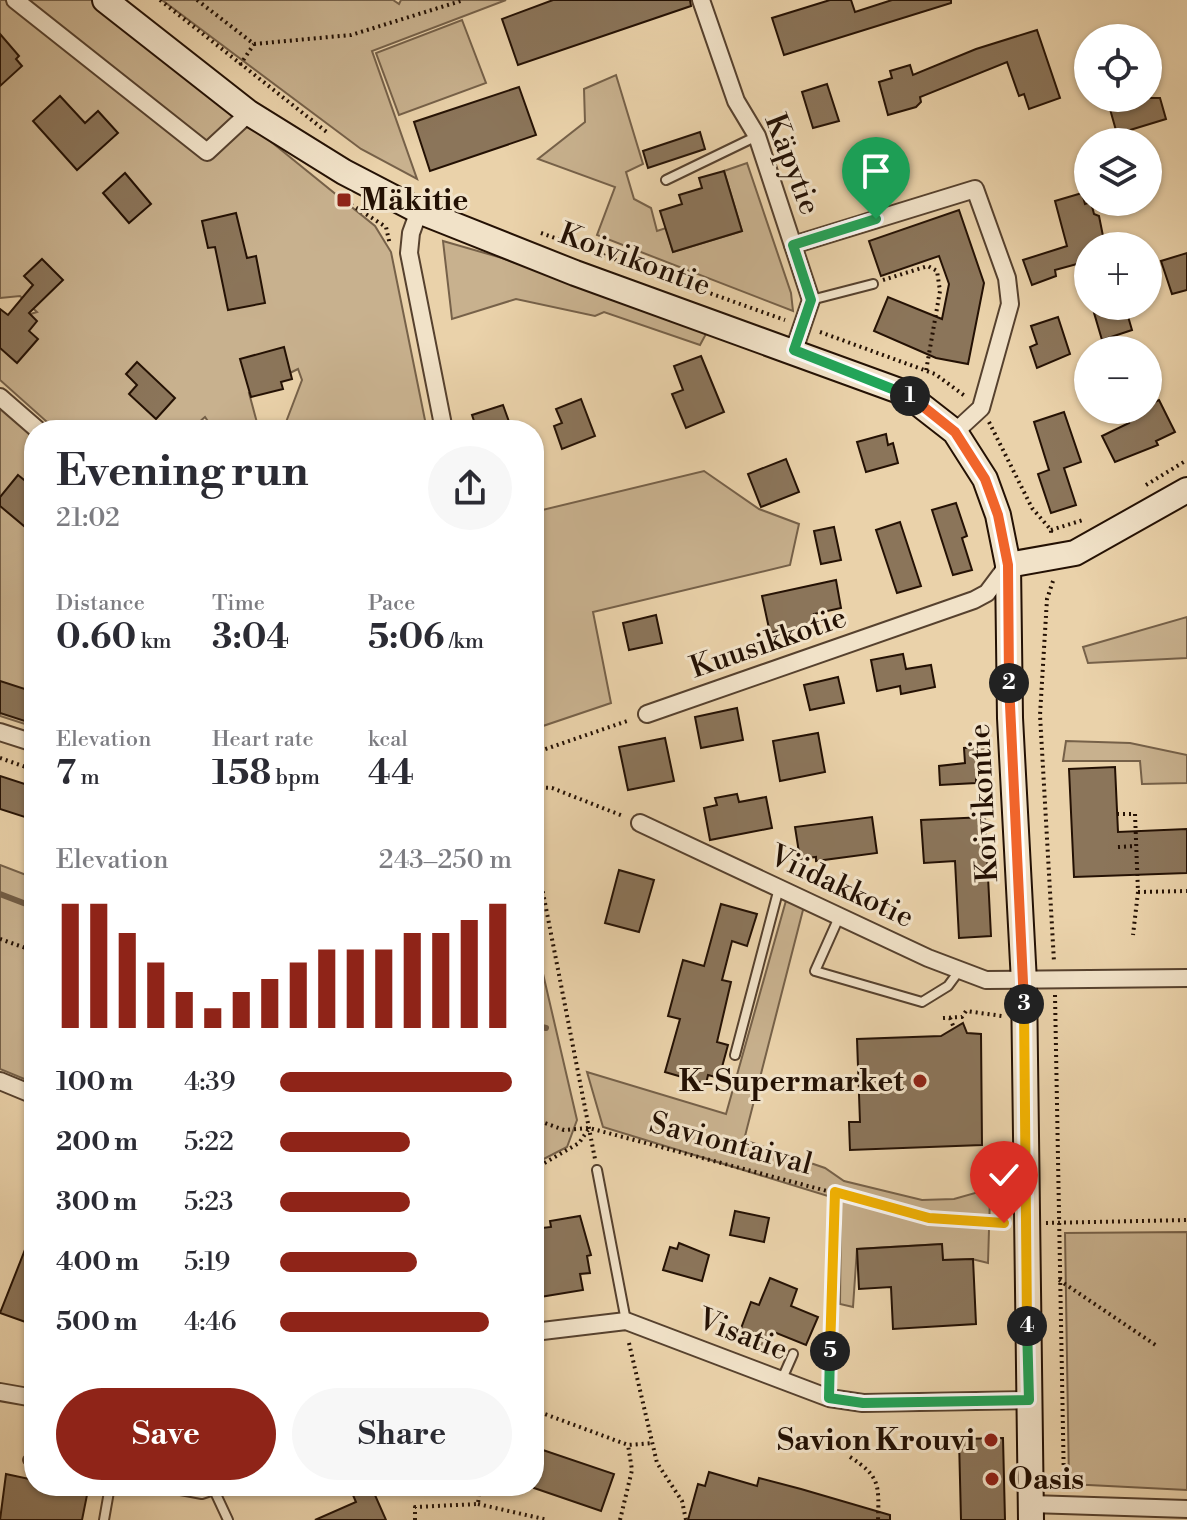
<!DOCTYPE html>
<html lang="en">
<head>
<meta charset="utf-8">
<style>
	:root { --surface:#fff; --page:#f7f7f7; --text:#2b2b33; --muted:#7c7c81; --accent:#8f2418 }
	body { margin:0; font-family:"Libre Bodoni",serif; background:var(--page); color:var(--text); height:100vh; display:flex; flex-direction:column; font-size:30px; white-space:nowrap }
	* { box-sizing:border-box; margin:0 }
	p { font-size:26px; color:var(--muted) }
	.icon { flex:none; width:44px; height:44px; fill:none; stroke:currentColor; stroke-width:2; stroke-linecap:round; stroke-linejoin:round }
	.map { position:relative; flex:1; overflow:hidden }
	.details { position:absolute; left:24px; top:420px; width:520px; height:1076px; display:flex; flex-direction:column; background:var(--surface); border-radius:32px; box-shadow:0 2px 6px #0004 }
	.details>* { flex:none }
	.controls { position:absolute; left:1074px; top:24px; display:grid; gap:16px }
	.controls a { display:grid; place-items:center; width:88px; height:88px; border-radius:50%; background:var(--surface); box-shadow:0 2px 6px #0004; font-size:40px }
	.pin { position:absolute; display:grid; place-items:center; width:68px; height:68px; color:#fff; margin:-82px -34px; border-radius:50% 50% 50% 0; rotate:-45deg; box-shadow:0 0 8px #0007 }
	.pin .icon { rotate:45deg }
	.km { position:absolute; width:40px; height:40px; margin:-20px; border-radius:50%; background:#222; color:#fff; font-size:22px; line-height:40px; text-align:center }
	.round { display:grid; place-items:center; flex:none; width:84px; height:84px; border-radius:42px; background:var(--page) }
	.summary { display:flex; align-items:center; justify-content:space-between; height:136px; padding:0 32px }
	h1 { font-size:44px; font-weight:800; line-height:60px }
	.stats { display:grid; grid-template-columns:repeat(3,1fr); gap:12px; height:136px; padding:8px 32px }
	.stats div { display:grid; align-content:center }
	.stats b { font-size:34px; font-weight:800 }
	.stats small { font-size:22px; font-weight:400 }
	.stats p { font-size:22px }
	.chart { height:224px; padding:16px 32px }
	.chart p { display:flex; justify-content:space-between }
	.chart svg { width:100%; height:144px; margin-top:8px; stroke:var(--accent); stroke-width:6 }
	.cta { display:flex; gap:16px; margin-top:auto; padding:16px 32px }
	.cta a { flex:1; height:92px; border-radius:48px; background:var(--accent); color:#fff; font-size:32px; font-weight:800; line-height:92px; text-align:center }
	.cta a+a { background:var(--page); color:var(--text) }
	ul { padding:0 32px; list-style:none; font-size:26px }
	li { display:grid; grid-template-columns:128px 96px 1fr; align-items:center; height:60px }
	li i { height:20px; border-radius:10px; background:var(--accent) }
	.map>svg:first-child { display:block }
</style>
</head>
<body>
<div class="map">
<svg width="1187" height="1520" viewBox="0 0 1187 1520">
	<rect width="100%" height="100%" fill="#ead2aa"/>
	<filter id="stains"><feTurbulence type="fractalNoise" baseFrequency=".0025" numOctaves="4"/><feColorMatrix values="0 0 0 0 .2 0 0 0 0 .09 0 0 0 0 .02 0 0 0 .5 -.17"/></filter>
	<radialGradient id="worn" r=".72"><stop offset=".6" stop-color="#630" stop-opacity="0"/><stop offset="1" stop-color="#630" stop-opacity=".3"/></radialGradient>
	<!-- green -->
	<g fill="#c8b18e" stroke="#766149" stroke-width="2">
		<path d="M0,0h96l279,226 16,26 36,178h-144l19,-50 -4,-11 -49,24 10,37h-45l-9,-13 -15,13h-134l-56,-50v-43l18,-19 19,-6 -17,-16 -20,2z"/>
		<path d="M162,0h231l6,4 2,-4h105l-134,51 45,128 -56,-30z"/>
		<path d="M462,20l24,63 -87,32 -23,-62z"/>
		<path d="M616,75l27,89 -17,8 8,27 17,9 6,23 9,-3 7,24 69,-21 -18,-60 23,-8 44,130 2,18 -196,-76 18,-48 -77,-28 47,-37 -1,-33z"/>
		<path d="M443,241l59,17 205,74 -7,13 -96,-33 -9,4 -79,-17 -64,20z"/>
		<path d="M0,405l34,28v294l-34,-11z"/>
		<path d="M704,471l55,38 40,15 -9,41 -197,47 18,91 -77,26v-217z"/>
		<path d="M1187,617v41l-99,5 -5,-16z"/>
		<path d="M1066,741l64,2 57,12v28l-45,1 -2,-23h-77z"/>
		<path d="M0,865l34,13v205l-34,-14z"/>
		<path d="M787,897l17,9 -60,234 81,28 19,13 78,19 32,-1 28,-8 8,6 -2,66 -16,-4 -29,1 -2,-16 -84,5 -4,58 -13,-3 1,-104 -238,-73 -16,-55 139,42z"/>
		<path d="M534,935l43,185 -10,27 -33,17z"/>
		<path d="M1187,1232v258l-118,-6 -4,-251z"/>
	</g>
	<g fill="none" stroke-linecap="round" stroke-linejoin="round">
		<!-- stream -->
		<g stroke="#735d46" stroke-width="6">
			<path d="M0,894l34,13"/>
			<path d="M534,1025l12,3"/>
		</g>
	</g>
	<!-- building -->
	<g fill="#8b755a" stroke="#241104" stroke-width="2">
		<path d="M553,0h137l1,6 -173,59 -16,-46z"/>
		<path d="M830,0h21l4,12 37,-12h59v3l-167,52 -12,-37z"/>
		<path d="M1037,30l23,68 -31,11 -5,-15 -5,2 -12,-34 -87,35 1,5 -5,5 -28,8 -9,-33 13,-4 -2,-7 20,-6 3,10 63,-26z"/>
		<path d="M0,34l19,22 -3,3 6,7 -22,20z"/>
		<path d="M827,84l12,37 -26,7 -11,-36z"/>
		<path d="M519,87l17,48 -106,36 -16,-49z"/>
		<path d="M60,96l25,27 13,-12 20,22 -41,37 -44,-49z"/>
		<path d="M1122,98h38l6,21 -49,15 -9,-32z"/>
		<path d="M700,132l5,17 -57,19 -5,-17z"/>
		<path d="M724,171l18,60 -69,21 -13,-41 22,-7 -3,-9 23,-7 -3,-10z"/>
		<path d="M125,173l26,31 -22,19 -26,-30z"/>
		<path d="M1082,193l3,11 6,-2 3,12 5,2 6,30h-17v15l-33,9 1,6 -24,9 -9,-25 44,-14 -12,-45z"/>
		<path d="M959,210l25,73 -16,81 -32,-6 -62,-27 14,-34 54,22 7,-35 -10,-28 -58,20 -12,-35z"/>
		<path d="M236,213l11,45 9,-2 9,47 -37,7 -13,-63 -7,1 -6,-27z"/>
		<path d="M1187,253v37l-15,4 -11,-33z"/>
		<path d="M42,259l21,21 -34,33 8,8 -8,10 9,8 -21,24 -17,-15v-39l8,6 25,-30 -9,-9z"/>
		<path d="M1092,306h33l7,24 -30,10z"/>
		<path d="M1058,317l12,37 -33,14 -7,-21 7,-3 -6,-18z"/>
		<path d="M284,347l8,32 -11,3 2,7 -32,8 -11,-38z"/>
		<path d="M701,356l23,56 -38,16 -14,-34 11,-4 -9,-24z"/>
		<path d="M137,362l38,36 -19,21 -27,-25 8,-9 -11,-11z"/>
		<path d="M581,399l14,37 -33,13 -8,-23 8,-3 -6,-14z"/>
		<path d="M1159,400l16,32 -19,9 2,4 -43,17 -13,-26 27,-13 -3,-7 22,-6v-5z"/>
		<path d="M503,405l9,25h-35l-5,-15z"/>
		<path d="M1064,412l17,50 -17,6 12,37 -25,8 -13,-39 11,-4 -15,-48z"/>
		<path d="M886,434l2,11 5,-2 5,20 -32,9 -9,-30z"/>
		<path d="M786,459l13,33 -38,15 -13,-33z"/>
		<path d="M18,475l16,13v27l-10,11 -24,-20v-9z"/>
		<path d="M956,503l11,33 -5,2 10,32 -19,5 -21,-65z"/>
		<path d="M900,522l21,64 -24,7 -21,-63z"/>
		<path d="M834,527l7,33 -20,4 -7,-33z"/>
		<path d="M836,580l5,28 -27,6 2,9 -46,10 -8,-37z"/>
		<path d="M656,615l6,28 -33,7 -6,-27z"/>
		<path d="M903,654l3,15 25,-4 4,22 -34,7 -1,-8 -23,5 -6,-31z"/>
		<path d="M838,677l6,26 -34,7 -6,-25z"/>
		<path d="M0,681l34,11v32l-34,-11z"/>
		<path d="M737,708l6,32 -42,8 -6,-31z"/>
		<path d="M818,733l7,39 -45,9 -7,-40z"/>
		<path d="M665,738l9,43 -46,9 -9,-43z"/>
		<path d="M988,746l3,30 -15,1v6l-36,2 -1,-19 26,-3 -1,-15z"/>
		<path d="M1115,767l3,65 69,-3v44l-113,4 -5,-108z"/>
		<path d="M0,776l34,11v33l-34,-11z"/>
		<path d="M737,794l2,8 27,-5 6,31 -62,12 -6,-32 13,-3 -2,-7z"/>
		<path d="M872,817l5,36 -61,8v-4l-16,2 -5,-32z"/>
		<path d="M985,817l6,119 -32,2 -4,-77 -31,2 -3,-43z"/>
		<path d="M619,870l35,10 -15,52 -34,-9z"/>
		<path d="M721,904l36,10 -10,32 -15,-5 -10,39 9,2 -14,60 11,3 -9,33 -11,-3 -2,9 -41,-12 15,-53 -12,-3 15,-56 21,6z"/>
		<path d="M963,1023l4,10 14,1 1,111 -132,5 -1,-28h11l-3,-83 84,-3z"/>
		<path d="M735,1211l34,7 -5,24 -34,-7z"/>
		<path d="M580,1216l11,39 -4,1 3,17 -10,1 3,16 -49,8v-69l17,-2 -1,-6z"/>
		<path d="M32,1232l2,1v92l-34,-12z"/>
		<path d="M679,1243l30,12 -7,26 -39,-11 7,-23 7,2z"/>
		<path d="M942,1244l1,16 30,-1 3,65 -83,5 -2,-42 -32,2 -2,-40z"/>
		<path d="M770,1278l27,11 -6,17 27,11 -12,28 -32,-13 -7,18 -30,-11 14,-37 8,3z"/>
		<path d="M1003,1438l2,82h-44l-2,-81z"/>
		<path d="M534,1447l80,27 -13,37 -67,-23z"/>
		<path d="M709,1472l48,14 2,-8 42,11 89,26v5h-202l10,-36 7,2z"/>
		<path d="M6,1474l28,6v6l54,4 -6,30h-82z"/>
		<path d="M349,1486h22l15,34h-71l41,-18z"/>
	</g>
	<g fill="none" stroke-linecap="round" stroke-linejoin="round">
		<!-- lane casing -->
		<g stroke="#56412e" stroke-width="12">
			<g id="lane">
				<path d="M666,180l91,-44"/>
				<path d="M811,300l62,-16"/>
				<path d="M534,846v2"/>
				<path d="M840,915l-25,56 107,31 26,-16 11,-15"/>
				<path d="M735,1055l44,-167"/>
				<path d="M597,1170l29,151"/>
				<path d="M782,1379l11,-25"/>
				<path d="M28,1460l6,1"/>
				<path d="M159,1486l43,8 12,-4v-4"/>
				<path d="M214,1490l14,30"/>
				<path d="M104,1520l6,-34"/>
			</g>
		</g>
		<!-- street casing -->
		<g stroke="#56412e" stroke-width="20">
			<g id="street">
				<path d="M15,0l192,152 42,-39"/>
				<path d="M701,0l35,101 21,35 54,164 -17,50"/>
				<path d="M419,211l-8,22 -2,20 35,177"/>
				<path d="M793,245l182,-56 32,89 3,26 -29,104 -26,24"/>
				<path d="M0,397l38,33"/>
				<path d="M647,714l327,-114 13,-7 21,-28"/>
				<path d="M0,732l34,11"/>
				<path d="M640,823l288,135 58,22 201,-2"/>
				<path d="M0,1081l34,14"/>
				<path d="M534,1332l92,-11 203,77 34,5 166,-3"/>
				<path d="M0,1392l34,6"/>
				<path d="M1031,1504l156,5"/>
			</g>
		</g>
		<!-- secondary casing -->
		<g stroke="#241104" stroke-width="28">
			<g id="secondary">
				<path d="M105,0l144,113 95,59 75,39 156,62 330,120 50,39 30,47 13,36 10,50 2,153 14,264 7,538"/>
				<path d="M1008,565l67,-12 112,-63"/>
			</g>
		</g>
		<!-- path -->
		<g stroke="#241104" stroke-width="4" stroke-dasharray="2 4" stroke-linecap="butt">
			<path d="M160,0l168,133"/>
			<path d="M197,0l57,44 97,-9 113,-35"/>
			<path d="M240,65l14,-21"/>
			<path d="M341,198l45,29 4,18"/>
			<path d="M541,233l244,87"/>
			<path d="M883,280l45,-14 9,5 3,20 -14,80"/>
			<path d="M820,332l115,42 30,22"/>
			<path d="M989,422l43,86 19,22v6"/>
			<path d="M1146,485l41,-25"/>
			<path d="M1051,530l32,-10"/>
			<path d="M1053,581l-6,18 -7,116 14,247"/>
			<path d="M534,753l96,-33"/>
			<path d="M0,758l34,12"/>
			<path d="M534,787l18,1 71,28"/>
			<path d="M1117,814h18l3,78 -5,43"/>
			<path d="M1118,847l18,-1"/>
			<path d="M537,862l58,297"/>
			<path d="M1138,892l49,-1"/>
			<path d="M0,939l34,12"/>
			<path d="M1055,995l9,491"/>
			<path d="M943,1018l19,-1 4,-6 36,5"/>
			<path d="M950,1018l4,10"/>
			<path d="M534,1119l30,11 25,-2 340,90 77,5"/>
			<path d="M534,1169l45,-26 9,-13"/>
			<path d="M1046,1223l141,-3"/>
			<path d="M1059,1280l98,66"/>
			<path d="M629,1343l28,120 25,38 4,19"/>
			<path d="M830,1380l5,-187"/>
			<path d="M534,1410l94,35 25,-2"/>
			<path d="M31,1449l3,-18"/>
			<path d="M850,1457c30,19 29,28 28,63"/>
			<path d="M478,1504l70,16"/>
			<path d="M415,1520v-13l63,-3 2,-18"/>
			<path d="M620,1520l12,-50 -4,-25"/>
		</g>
		<!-- lane -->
		<use href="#lane" stroke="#f1e2c8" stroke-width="8"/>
		<!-- street -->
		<use href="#street" stroke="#f1e2c8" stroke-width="16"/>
		<!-- secondary -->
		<use href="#secondary" stroke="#f1e2c8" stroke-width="24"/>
	</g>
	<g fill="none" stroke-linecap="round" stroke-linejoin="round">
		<!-- split-1 casing -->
		<g stroke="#fff" stroke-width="16">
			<path id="split-1" d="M876,219l-83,26 18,55 -17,50 116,46"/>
		</g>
		<!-- split-2 casing -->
		<g stroke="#fff" stroke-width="16">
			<path id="split-2" d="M910,396l45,36 30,47 13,36 10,50 1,118"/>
		</g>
		<!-- split-3 casing -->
		<g stroke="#fff" stroke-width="16">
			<path id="split-3" d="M1009,683l15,321"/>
		</g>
		<!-- split-4 casing -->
		<g stroke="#fff" stroke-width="16">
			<path id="split-4" d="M1024,1004l3,322"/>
		</g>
		<!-- split-5 casing -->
		<g stroke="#fff" stroke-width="16">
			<path id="split-5" d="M830,1351l-1,47 34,5 166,-3 -2,-74"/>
		</g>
		<!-- split-6 casing -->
		<g stroke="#fff" stroke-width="16">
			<path id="split-6" d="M830,1351l5,-159 94,26 75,5"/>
		</g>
		<!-- split-1 -->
		<use href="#split-1" stroke="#22a559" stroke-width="10"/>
		<!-- split-2 -->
		<use href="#split-2" stroke="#f0652b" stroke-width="10"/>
		<!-- split-3 -->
		<use href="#split-3" stroke="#f0652b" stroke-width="10"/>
		<!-- split-4 -->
		<use href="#split-4" stroke="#f5b400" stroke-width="10"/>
		<!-- split-5 -->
		<use href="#split-5" stroke="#22a559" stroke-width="10"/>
		<!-- split-6 -->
		<use href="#split-6" stroke="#f5b400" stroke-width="10"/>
	</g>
	<!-- markers -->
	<g fill="#8f2418" stroke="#f1e2c8" stroke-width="3">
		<rect x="336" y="192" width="16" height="16" rx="4"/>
		<circle cx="920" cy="1081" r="8"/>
		<circle cx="991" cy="1440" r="8"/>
		<circle cx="992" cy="1479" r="8"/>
	</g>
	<g text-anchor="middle" stroke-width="6" stroke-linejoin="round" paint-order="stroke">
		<!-- street labels -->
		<g font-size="30" fill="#241104" stroke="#f1e2c8">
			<text transform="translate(793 164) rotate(69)" y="10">Käpytie</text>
			<text transform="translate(635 259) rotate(20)" y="10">Koivikontie</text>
			<text transform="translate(768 642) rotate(-19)" y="10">Kuusikkotie</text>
			<text transform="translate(983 803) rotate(-93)" y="10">Koivikontie</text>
			<text transform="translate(842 886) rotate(25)" y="10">Viidakkotie</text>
			<text transform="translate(731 1143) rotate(15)" y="10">Saviontaival</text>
			<text transform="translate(743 1334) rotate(21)" y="10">Visatie</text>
		</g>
		<!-- poi labels -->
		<g font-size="30" font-weight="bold" fill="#241104" stroke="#f1e2c8" text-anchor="start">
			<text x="360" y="210">Mäkitie</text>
			<text x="904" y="1091" text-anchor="end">K-Supermarket</text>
			<text x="975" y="1450" text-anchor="end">Savion Krouvi</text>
			<text x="1008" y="1489">Oasis</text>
		</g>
	</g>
	<rect width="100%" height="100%" filter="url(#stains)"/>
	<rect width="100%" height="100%" fill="url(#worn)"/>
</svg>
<div class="controls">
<a><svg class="icon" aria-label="locate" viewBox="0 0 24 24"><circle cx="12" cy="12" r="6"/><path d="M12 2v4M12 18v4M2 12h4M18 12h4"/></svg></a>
<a><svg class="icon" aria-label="layers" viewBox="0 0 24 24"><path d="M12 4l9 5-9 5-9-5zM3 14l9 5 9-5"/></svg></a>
<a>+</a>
<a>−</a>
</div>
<div class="pin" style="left:876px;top:219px;background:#1e9e55"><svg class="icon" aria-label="arrive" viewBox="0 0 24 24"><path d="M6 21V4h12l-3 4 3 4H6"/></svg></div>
<div class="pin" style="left:1004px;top:1223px;background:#d93025"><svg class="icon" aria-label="check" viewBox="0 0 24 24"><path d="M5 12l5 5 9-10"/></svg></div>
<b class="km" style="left:910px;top:396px">1</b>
<b class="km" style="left:1009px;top:683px">2</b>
<b class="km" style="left:1024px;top:1004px">3</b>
<b class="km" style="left:1027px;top:1326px">4</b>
<b class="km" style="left:830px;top:1351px">5</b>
<section class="details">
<div class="summary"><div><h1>Evening run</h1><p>21:02</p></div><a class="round"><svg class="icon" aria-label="share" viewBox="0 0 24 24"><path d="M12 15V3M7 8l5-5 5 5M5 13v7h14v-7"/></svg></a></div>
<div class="stats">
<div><p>Distance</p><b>0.60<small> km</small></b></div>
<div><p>Time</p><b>3:04</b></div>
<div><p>Pace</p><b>5:06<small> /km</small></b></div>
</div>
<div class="stats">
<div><p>Elevation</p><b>7<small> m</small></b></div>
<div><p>Heart rate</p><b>158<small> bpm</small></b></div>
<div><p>kcal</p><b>44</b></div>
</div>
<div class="chart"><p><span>Elevation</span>243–250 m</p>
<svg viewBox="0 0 160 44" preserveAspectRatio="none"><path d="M5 44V6M15 44V6M25 44V15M35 44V24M45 44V33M55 44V38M65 44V33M75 44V29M85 44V24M95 44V20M105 44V20M115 44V20M125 44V15M135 44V15M145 44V11M155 44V6"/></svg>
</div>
<ul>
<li><b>100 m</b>4:39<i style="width:100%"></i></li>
<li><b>200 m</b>5:22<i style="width:56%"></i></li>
<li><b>300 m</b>5:23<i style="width:56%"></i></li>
<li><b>400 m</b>5:19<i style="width:59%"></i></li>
<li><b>500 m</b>4:46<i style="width:90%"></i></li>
</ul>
<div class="cta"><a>Save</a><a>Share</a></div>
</section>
</div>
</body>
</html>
